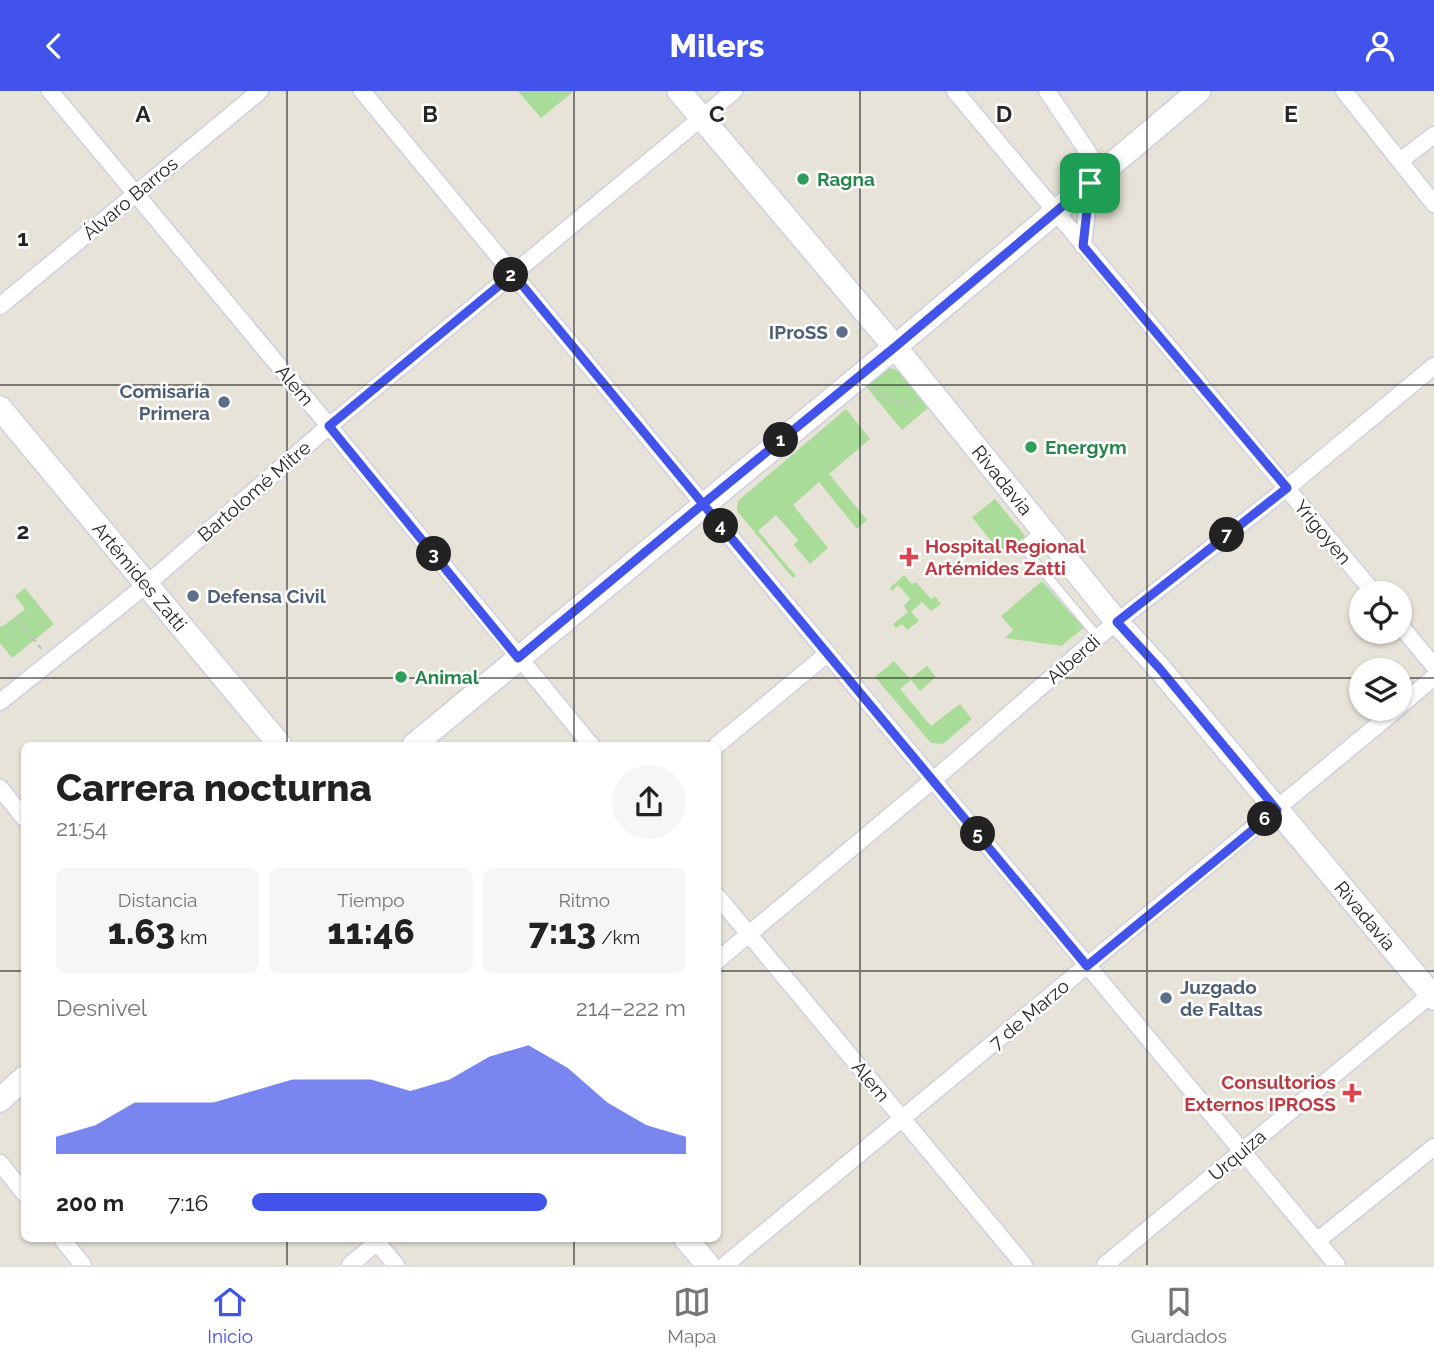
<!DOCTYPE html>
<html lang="es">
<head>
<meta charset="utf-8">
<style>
	:root { --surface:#fff; --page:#f6f6f6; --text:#222; --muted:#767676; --line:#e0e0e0; --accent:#4253eb }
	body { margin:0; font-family:Raleway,sans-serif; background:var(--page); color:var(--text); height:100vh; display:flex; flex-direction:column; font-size:26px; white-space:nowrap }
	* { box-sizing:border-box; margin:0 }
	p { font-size:23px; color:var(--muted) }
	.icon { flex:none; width:38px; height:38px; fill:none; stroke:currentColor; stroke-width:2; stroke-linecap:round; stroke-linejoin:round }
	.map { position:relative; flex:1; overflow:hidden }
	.drawer { position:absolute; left:21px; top:651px; width:700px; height:500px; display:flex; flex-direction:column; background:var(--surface); border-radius:10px; box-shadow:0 2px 5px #0004 }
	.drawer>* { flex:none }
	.tools { position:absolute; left:1349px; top:490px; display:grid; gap:14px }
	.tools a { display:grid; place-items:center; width:63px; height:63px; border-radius:50%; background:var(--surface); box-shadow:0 2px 5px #0004; font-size:35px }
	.pin { position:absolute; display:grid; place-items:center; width:60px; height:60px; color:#fff; margin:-30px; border-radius:14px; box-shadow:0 4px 10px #0006 }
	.km { position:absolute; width:35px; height:35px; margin:-18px; border-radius:50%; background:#222; color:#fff; font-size:19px; line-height:35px; text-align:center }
	.round { display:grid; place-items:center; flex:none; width:74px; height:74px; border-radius:37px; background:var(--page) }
	.summary { display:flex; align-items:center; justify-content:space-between; height:119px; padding:0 35px }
	h1 { font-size:38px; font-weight:800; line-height:52px }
	.stats { display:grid; grid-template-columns:repeat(3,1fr); gap:10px; height:119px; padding:7px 35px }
	.stats div { display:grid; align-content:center; border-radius:10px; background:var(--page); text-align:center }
	.stats b { font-size:35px; font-weight:800 }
	.stats small { font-size:19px; font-weight:400 }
	.stats p { font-size:19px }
	.chart { height:196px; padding:14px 35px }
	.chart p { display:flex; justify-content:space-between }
	.chart svg { width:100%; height:126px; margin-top:7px; fill:var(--accent); opacity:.7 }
	ul { padding:0 35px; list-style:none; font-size:23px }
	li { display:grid; grid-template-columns:112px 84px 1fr; align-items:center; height:52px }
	li i { height:18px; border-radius:9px; background:var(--accent) }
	header { display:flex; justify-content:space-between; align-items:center; height:91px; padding:0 35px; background:var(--accent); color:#fff; font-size:32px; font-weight:800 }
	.menu { display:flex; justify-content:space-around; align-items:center; height:98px; border-top:2px solid var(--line); background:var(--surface); font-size:19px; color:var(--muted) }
	.menu a { display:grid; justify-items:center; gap:4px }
	.menu .current { color:var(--accent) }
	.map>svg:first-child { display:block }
</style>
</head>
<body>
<header><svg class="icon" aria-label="back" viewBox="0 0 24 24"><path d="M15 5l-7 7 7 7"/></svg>Milers<svg class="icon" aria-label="person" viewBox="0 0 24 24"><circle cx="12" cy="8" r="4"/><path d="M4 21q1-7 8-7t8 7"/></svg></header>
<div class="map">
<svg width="1434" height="1174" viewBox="0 0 1434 1174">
	<rect width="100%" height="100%" fill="#e8e3d8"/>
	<!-- green -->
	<g fill="#a9dc98">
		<path d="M518,0h56l-33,27z"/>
		<path d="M889,277c16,1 30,27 40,39l-27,23 -38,-46 18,-14z"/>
		<path d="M846,318l24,30 -41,35 38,46 -10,9 -38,-47 -26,23 35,43 -18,16 -16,-19 4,-5 -22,-25 -18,16 38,45 -3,2 -56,-67 1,-10z"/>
		<path d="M995,408l31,38 -24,18 -30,-38z"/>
		<path d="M904,484l8,9 4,-2 15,17 4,-3 6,8 -10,7 -9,-9 -11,10 8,9 -12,9 -5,-6 -6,4 -3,-4 15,-12 -4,-6 6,-7 -12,-14 -6,6 -2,-3z"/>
		<path d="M1042,490l32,36 3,-2 9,11 -25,20 -56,-8 8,-8 -12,-14z"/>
		<path d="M25,497l29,36 -42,34 -12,-15v-17l2,1 23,-18 -10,-13z"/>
		<path d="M894,570l16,18 17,-13 9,11 -16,14 -9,-11 -11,9 31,37 29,-22 12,15 -29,25 -12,-1 -56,-66z"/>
	</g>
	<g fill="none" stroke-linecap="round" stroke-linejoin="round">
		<!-- lane casing -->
		<g stroke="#ced0df" stroke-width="11">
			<path id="lane" d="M1041,439l-19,16 76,91"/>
		</g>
		<!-- street casing -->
		<g stroke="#ced0df" stroke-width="19">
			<g id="street">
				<path d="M50,0l279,335 262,319"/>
				<path d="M362,0l341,413 634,761"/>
				<path d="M955,0l419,502"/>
				<path d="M1047,0l55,82"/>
				<path d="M1344,0l90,113"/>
				<path d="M1400,70l34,-26"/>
				<path d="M1083,155l7,-63"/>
				<path d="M0,215l260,-215"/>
				<path d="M1400,534l34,41"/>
				<path d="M0,611l146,-117 183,-159 405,-335"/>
				<path d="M1400,615l34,-29"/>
				<path d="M717,654l110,-91"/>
				<path d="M0,697l24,30"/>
				<path d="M718,806l306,368"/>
				<path d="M718,869l240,-201 140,-122 189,-149 147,-122"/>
				<path d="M0,1072l24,30"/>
				<path d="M62,1148l21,26"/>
				<path d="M374,1148l22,26"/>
				<path d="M1317,1150l117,-94"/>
				<path d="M350,1174l31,-26"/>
				<path d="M725,1174l672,-556"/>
				<path d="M1105,1174l329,-273"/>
			</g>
		</g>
		<!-- secondary casing -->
		<g stroke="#ced0df" stroke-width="26">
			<g id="secondary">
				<path id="s1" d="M679,0l216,256 222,275 43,47 274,329"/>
				<path id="s2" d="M0,317l280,337"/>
				<path d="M414,654l481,-398 304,-256"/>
				<path d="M0,1009l24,-22"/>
				<path d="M686,1148l22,26"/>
			</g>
		</g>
		<!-- path -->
		<g stroke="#c2c2c2" stroke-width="2.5" stroke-dasharray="5 3.5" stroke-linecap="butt">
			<path d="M873,297c11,12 25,17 41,13"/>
			<path d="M17,527l26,33"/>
		</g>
		<!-- lane -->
		<use href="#lane" stroke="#fff" stroke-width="8"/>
		<!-- street -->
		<use href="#street" stroke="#fff" stroke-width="16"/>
		<!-- secondary -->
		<use href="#secondary" stroke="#fff" stroke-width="23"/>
	</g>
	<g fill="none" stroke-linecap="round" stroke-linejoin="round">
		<!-- route casing -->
		<g stroke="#fff" stroke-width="14">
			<path id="route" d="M1090,92l-195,164 -192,157 -190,-230 -184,152 189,232 185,-154 384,462 190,-156 -117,-141 -43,-47 170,-134 -204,-242 7,-63"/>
		</g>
		<!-- route -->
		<use href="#route" stroke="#4253eb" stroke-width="9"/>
	</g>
	<!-- grid -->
	<path fill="none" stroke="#262626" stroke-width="2" stroke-opacity="0.55" d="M287,0v654M574,0v654M860,0v1174M1147,0v1174M0,294h1434M0,587h1362M1400,587h34M0,880h24M718,880h716M287,1148v26M574,1148v26"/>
	<!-- markers -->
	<g fill="#2e9e5b" stroke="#fff" stroke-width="2.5">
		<circle cx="803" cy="88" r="7"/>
		<circle cx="1031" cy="356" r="7"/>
		<circle cx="401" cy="586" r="7"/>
	</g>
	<g fill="#5c6f8a" stroke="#fff" stroke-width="2.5">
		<circle cx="842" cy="241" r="7"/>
		<circle cx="224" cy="311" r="7"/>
		<circle cx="193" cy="505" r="7"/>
		<circle cx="1166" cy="907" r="7"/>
	</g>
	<g fill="#e0444e" stroke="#fff" stroke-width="2.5">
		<path d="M905.5 455.5h7v7h7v7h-7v7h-7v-7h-7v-7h7z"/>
		<path d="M1348.5 991.5h7v7h7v7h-7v7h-7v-7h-7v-7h7z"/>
	</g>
	<g text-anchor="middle" stroke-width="5" stroke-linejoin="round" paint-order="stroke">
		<!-- leisure labels -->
		<g font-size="19" font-weight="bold" fill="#27864d" stroke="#fff" text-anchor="start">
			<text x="817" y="95">Ragna</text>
			<text x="1045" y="363">Energym</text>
			<text x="415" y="593">Animal</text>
		</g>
		<!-- street labels -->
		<g font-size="19" fill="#262626" stroke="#fff">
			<text transform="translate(130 107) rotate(-40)" y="7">Álvaro Barros</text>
			<text transform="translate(295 294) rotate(50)" y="7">Alem</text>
			<text dy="7" stroke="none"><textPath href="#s1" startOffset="506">Rivadavia</textPath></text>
			<text transform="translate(254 400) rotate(-41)" y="7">Bartolomé Mitre</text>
			<text transform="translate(1323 441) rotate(50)" y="7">Yrigoyen</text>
			<text dy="7" stroke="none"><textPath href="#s2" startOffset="219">Artémides Zatti</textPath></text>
			<text transform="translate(1073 568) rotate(-41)" y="7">Alberdi</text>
			<text dy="7" stroke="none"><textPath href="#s1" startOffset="1073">Rivadavia</textPath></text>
			<text transform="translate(1029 923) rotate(-40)" y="7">7 de Marzo</text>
			<text transform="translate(871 990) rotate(50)" y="7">Alem</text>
			<text transform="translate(1237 1064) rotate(-40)" y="7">Urquiza</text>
		</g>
		<!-- service labels -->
		<g font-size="19" font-weight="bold" fill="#4e5e75" stroke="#fff" text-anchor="end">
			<text x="828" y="248">IProSS</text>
			<text x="210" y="307">Comisaría<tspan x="210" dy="22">Primera</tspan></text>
			<text x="207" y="512" text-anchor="start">Defensa Civil</text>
			<text x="1180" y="903" text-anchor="start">Juzgado<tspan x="1180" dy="22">de Faltas</tspan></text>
		</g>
		<!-- health labels -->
		<g font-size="19" font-weight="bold" fill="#be3a42" stroke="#fff" text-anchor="start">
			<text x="925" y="462">Hospital Regional<tspan x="925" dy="22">Artémides Zatti</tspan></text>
			<text x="1336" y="998" text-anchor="end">Consultorios<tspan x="1336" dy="22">Externos IPROSS</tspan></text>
		</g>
	</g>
	<g font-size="23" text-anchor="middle" font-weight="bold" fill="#262626" stroke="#fff" stroke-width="5" stroke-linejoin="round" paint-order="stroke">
		<text x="143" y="31">A</text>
		<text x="430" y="31">B</text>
		<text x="717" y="31">C</text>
		<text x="1004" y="31">D</text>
		<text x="1291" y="31">E</text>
		<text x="23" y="155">1</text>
		<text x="23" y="448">2</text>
	</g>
</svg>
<div class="tools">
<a><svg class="icon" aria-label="locate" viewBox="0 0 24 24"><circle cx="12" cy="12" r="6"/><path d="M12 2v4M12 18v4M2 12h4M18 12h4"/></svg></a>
<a><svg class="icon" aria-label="layers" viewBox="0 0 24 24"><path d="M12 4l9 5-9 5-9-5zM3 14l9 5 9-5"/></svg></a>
</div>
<div class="pin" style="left:1090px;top:92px;background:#1e9e55"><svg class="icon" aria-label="arrive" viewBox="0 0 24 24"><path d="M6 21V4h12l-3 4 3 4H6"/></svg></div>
<b class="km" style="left:781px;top:349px">1</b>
<b class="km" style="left:511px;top:184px">2</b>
<b class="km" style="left:434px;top:463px">3</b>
<b class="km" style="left:721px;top:435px">4</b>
<b class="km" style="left:978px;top:743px">5</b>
<b class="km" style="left:1265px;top:728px">6</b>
<b class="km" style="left:1227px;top:444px">7</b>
<section class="drawer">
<div class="summary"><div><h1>Carrera nocturna</h1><p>21:54</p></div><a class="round"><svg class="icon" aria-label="share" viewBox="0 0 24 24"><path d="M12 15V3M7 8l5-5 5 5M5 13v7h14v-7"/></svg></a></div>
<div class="stats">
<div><p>Distancia</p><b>1.63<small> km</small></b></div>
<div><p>Tiempo</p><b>11:46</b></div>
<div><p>Ritmo</p><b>7:13<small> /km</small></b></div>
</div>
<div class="chart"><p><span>Desnivel</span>214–222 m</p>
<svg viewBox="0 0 160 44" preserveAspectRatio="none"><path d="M0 44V38L10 34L20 26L30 26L40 26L50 22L60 18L70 18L80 18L90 22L100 18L110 10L120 6L130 14L140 26L150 34L160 38V44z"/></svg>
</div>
<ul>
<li><b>200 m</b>7:16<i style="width:68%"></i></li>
</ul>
</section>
</div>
<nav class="menu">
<a class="current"><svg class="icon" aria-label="home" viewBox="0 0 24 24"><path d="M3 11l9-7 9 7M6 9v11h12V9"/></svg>Inicio</a>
<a><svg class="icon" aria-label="map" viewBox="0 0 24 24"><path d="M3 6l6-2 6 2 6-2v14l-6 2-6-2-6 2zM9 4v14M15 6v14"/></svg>Mapa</a>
<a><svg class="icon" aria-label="saved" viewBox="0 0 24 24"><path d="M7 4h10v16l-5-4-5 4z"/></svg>Guardados</a>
</nav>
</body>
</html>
